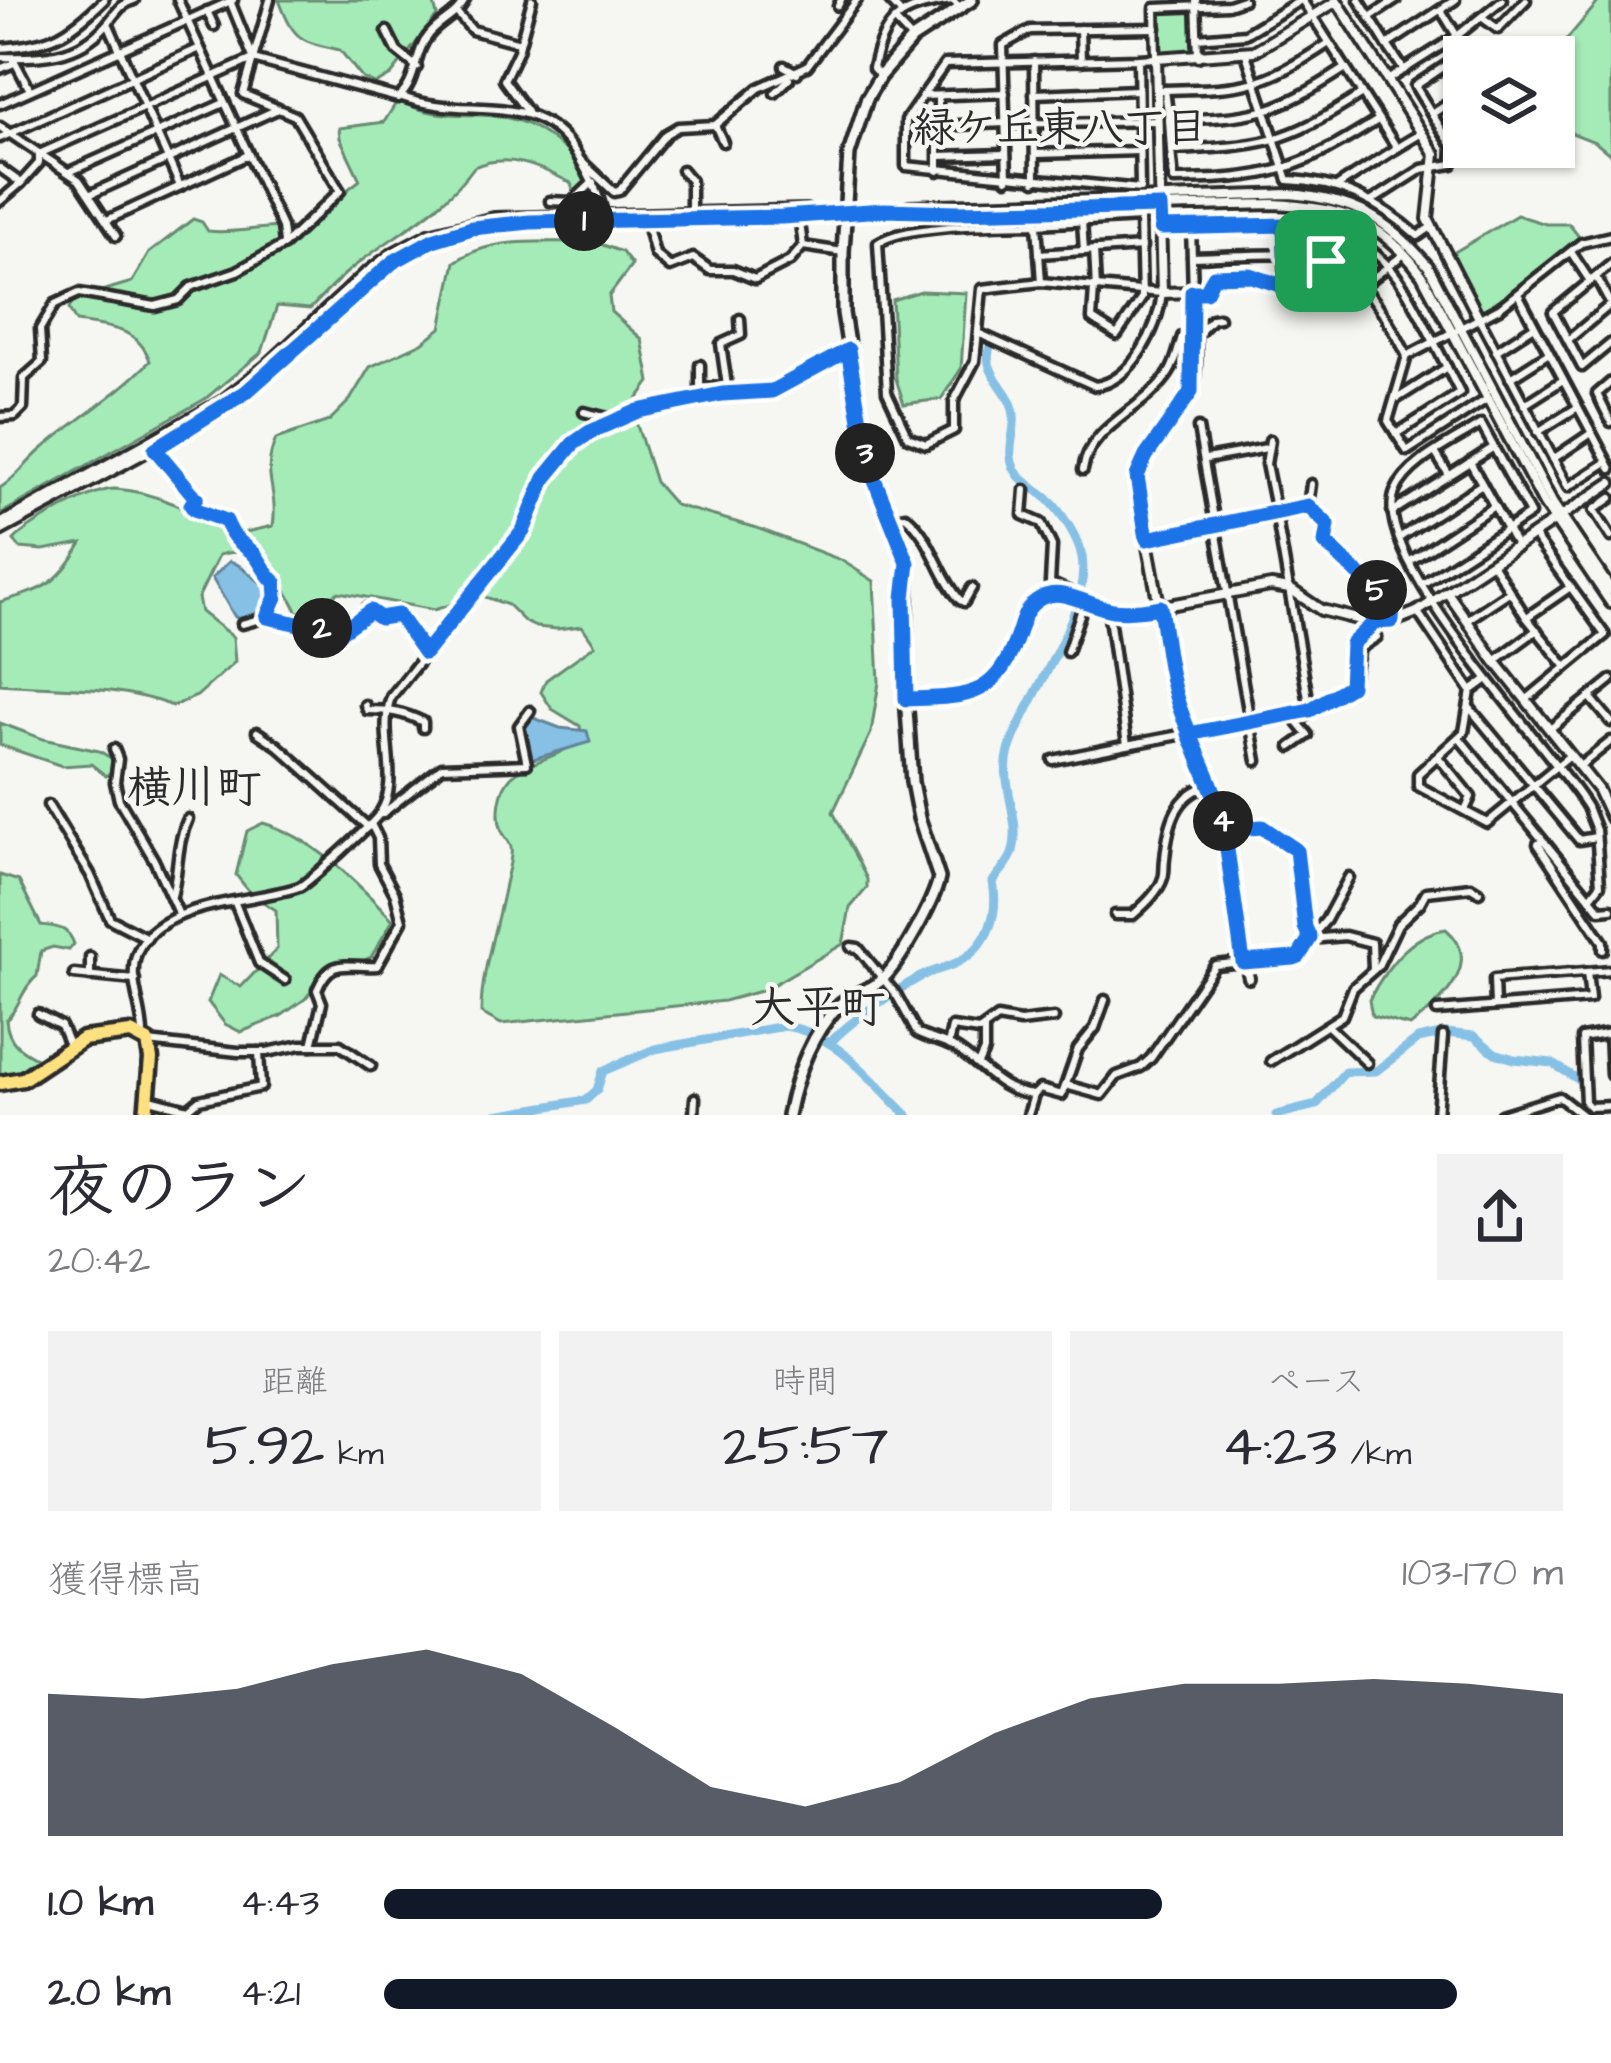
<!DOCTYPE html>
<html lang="ja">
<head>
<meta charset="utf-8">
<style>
	:root { --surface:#fff; --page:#f2f2f3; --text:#2b2b33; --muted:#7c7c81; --accent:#111827 }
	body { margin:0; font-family:"Architects Daughter","Klee One",sans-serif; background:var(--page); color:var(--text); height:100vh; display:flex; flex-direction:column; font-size:45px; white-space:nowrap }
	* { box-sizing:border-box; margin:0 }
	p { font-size:39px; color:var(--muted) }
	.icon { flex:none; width:66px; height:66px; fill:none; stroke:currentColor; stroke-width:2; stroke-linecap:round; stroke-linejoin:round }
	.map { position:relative; height:1115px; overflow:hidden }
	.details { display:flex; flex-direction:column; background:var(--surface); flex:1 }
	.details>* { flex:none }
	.tools { position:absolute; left:1443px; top:36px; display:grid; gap:24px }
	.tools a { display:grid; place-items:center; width:132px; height:132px; border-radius:0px; background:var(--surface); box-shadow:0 3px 9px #0004; font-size:60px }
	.pin { position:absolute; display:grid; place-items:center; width:102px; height:102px; color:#fff; margin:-51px; border-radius:24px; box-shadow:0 6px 18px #0006 }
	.km { position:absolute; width:60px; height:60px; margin:-30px; border-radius:50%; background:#222; color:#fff; font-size:33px; line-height:60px; text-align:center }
	.round { display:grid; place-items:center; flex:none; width:126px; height:126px; border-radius:0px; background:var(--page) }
	.head { display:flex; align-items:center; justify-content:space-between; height:204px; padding:0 48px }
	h1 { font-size:66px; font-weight:600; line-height:90px }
	.stats { display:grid; grid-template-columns:repeat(3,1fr); gap:18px; height:204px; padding:12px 48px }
	.stats div { display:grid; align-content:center; border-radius:0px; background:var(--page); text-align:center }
	.stats b { font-size:60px; font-weight:600 }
	.stats small { font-size:33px; font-weight:400 }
	.stats p { font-size:33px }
	.chart { height:336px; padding:24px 48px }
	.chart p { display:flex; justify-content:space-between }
	.chart svg { width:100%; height:216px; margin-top:12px; fill:var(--accent); opacity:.7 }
	ul { padding:0 48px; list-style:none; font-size:39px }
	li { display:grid; grid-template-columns:192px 144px 1fr; align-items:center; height:90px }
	li i { height:30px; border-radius:15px; background:var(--accent) }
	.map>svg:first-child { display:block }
</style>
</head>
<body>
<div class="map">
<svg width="1611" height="1115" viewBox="0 0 1611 1115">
	<rect width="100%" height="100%" fill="#f6f6f2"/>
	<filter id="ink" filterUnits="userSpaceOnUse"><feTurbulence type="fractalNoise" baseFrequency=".00833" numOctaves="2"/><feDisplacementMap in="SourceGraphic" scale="24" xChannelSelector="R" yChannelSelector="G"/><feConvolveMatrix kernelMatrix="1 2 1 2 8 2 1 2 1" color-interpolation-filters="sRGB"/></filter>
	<g filter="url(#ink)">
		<!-- green -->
		<g fill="#a5ebb8" stroke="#688b72" stroke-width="3">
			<path d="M279,0h154l4,16 -46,59 -16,9 -13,-6 -22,-28c-41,-9 -46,-10 -61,-50z"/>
			<path d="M1600,0h11v155l-16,-13 -41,-16 -2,-69z"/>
			<path d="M1194,9v45l-35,1 -1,-45z"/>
			<path d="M402,102c48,26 95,-3 144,33 24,18 29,18 40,48l-11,13 -4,-13c-31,-16 -63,-31 -97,-16 -33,46 -80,67 -123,102 -15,12 -28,27 -41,40l-33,-3 -15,46 -57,47 -205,115v-26c17,-11 26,-25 41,-38 36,-32 76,-54 109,-89 -12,-34 -42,-34 -74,-39l-7,-13 5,-10 58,-17 17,-29 44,-34 9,3 6,9c31,4 60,-8 89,-2l63,-49 -20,-42 -1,-10 45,-6 12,-19z"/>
			<path d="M1517,215l29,9h23l11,14 -63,51 -36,22 -28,-58z"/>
			<path d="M595,242l27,10 10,13 -23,31 2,16 31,27 8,43 -17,23 1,11 21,66 20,23 82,23 84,32 33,21 5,101 -8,51 -38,79 34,67v9l-17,20 -7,36 -79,46 -40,11 -223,23 -20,-11c0,-42 16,-86 24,-129 2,-10 8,-27 6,-37 -1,-6 -7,-10 -9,-16 -6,-16 -3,-41 9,-54 21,-20 57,-18 70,-44l-1,-7 -28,-17 -11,-17 5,-12 49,-35 -13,-19 -25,3 -21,-2 -11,-5 -17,-17 -28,-10 -46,15 -95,-18 -41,21c-15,-31 -37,-72 -79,-58l-21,43 3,14 32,25 2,25 -38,34 -24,10c-61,-22 -111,-17 -173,-22v-82c45,-13 58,-17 82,-59l-39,7 -23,-2 -6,-8c15,-16 79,-51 101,-51 35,2 88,23 113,47l45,-10c6,-37 -13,-52 3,-87l53,-18 21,-21 20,-33 52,-24 19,-15 14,-66c38,-27 95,-19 140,-20z"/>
			<path d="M921,291l45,2 -5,76 -20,30 -37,5 -8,-25 -4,-79z"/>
			<path d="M0,723l43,16 56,12 12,7 2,12 -7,6 -15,-12 -29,2 -62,-21z"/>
			<path d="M263,823c52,15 93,59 130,97l-22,37 -11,5 -19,-1 -11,7 -25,31 -24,17 -40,16 -16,-8 -17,-22 11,-27 22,12 36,-38 -1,-39 -24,-15 -16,-20 11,-44z"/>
			<path d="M0,875l19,6 22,44c17,2 27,2 33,19l-5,6 -16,-3 -12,4 -4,25c-16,13 -17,32 -31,44 2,23 14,30 34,40l-13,10 -27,4z"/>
			<path d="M1446,929c40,34 -7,76 -36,97l-38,-10 -3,-16c16,-31 41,-66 77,-71z"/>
		</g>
		<!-- water -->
		<g fill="#86c1e5" stroke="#62859b" stroke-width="3">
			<path d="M230,561c17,5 26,25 40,23l2,8 -7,21 -22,7 -8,-3 -23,-39z"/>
			<path d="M531,717l29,11 27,3 3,11 -60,18 -8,-30z"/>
		</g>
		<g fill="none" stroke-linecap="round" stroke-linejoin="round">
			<!-- river -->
			<g stroke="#86c1e5" stroke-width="9">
				<path d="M830,1043c21,-23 65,-52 92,-67 12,-6 25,-8 36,-14 31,-16 41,-48 35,-80 6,-11 17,-18 20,-31 9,-32 -14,-67 -4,-100 15,-52 92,-149 70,-205 -6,-15 -18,-34 -30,-46 -11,-10 -27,-17 -34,-30 -10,-19 1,-36 -1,-55 -2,-28 -37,-41 -22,-74"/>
				<path d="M496,1115l90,-15 11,-10 6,-19 52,-22 129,-23c51,6 88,55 123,89"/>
				<path d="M1276,1115l40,-10 29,-33 31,-1 42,-32 28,-6 28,3 21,17 19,6 38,4 24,15"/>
			</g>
			<!-- minor casing -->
			<g stroke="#2b2b2b" stroke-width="15">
				<g id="minor">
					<path d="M178,0l104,227 2,16"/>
					<path d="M889,0l12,13"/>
					<path d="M1196,0l2,57"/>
					<path d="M1302,0l95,148 -59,38"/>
					<path d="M1359,0l28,45 68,-45"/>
					<path d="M230,1l22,54"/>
					<path d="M838,6l3,-6"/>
					<path d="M207,11l7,15"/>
					<path d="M457,13l15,17 48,13"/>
					<path d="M1370,17l26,-17"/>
					<path d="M1483,18l15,11 28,-29"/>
					<path d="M894,20l18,19"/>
					<path d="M108,23l72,163"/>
					<path d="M1080,29l1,32"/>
					<path d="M387,31l10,20 20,16"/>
					<path d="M1197,38l48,-4 56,-34"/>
					<path d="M1387,45l17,25"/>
					<path d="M0,48c51,-4 67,-12 104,-48"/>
					<path d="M1246,54l42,126c52,2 92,22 130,56l13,-9"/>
					<path d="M0,57c39,1 78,1 106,-32 11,-12 12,-20 28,-25"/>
					<path d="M13,58l17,32"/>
					<path d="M1138,59l-193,5 -39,56v46l234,23 -2,-130 18,-1 -1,-50 73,-3 15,-5"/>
					<path d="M1034,61l1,120"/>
					<path d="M784,66l13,7"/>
					<path d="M0,69l14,-6"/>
					<path d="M880,76l-7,-8c10,-51 30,-61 79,-68l7,6"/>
					<path d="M1389,79l68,-43 45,-36"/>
					<path d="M1157,90c84,-2 100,1 172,-47"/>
					<path d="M1165,90l4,30"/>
					<path d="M775,93l14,-14"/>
					<path d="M1034,94l104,-4"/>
					<path d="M1362,94c-79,51 -99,52 -191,56l3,30c97,-1 123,-9 204,-60"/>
					<path d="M922,96l83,-3"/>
					<path d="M938,96v75"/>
					<path d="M402,97c70,25 138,-14 181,68 9,17 18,32 20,52"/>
					<path d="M0,104l233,-104"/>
					<path d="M527,112l-23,-32 14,-29 14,-51"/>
					<path d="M1432,114l-17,-28 39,-26"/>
					<path d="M1005,124l152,-3"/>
					<path d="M715,125l8,17"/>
					<path d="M938,126l67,-3"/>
					<path d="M0,127l79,53 37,56"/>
					<path d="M0,138l200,-90"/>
					<path d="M1397,148l25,-15"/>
					<path d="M1171,150l-2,-30c86,-3 103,-4 177,-52"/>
					<path d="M1036,154l103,-3"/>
					<path d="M939,156l66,-2"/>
					<path d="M581,161l33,31 5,-1 47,-57 12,-7 37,-2 44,-37 48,-22 50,-66"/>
					<path d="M0,168l21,15 18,-20v-9l214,-95 145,39c20,-16 15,-45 31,-63 11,-14 27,-18 36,-35"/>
					<path d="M682,170l9,11v30"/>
					<path d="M69,172l155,-69"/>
					<path d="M1007,179l-4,-134 27,-15 126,-2"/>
					<path d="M91,194l187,-85"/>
					<path d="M0,201l21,-18"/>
					<path d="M550,201l22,1 21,-20"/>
					<path d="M1372,201l50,-32 30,-5 1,-17 -21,-33 23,-15 2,-63 -16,-26"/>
					<path d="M799,215l4,31"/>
					<path d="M107,220l141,-65"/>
					<path d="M646,220l9,34 15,13 23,-9 17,12h23l22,9 35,-18 13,-15 40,6"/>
					<path d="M1082,221l2,30"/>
					<path d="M1284,225l2,62 31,10 17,-33"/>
					<path d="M1191,227l2,65h13l2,-11c22,-16 54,-2 78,6"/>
					<path d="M1161,228c69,-2 160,-21 217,28 26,23 40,56 56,86l-27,14 -19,65 19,30 80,-52"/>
					<path d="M1094,250l2,38"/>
					<path d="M1571,252l19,29"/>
					<path d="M1039,254l103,-7"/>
					<path d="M1192,257c120,-3 156,-21 215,99"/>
					<path d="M1611,264l-58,48 29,55 29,-24"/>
					<path d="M1349,272l16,-26"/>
					<path d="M1596,277l15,28"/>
					<path d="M1041,282l-4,-58 103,-6 2,80 -25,37 -25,-16 2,-31"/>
					<path d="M1364,285l40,-31"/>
					<path d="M1518,294l93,175"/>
					<path d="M1479,318l89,169 39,-25"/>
					<path d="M978,333l117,53c38,-5 63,-58 67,-93l-121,-11 -59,7 -7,72 -21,40v29l-28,14 -18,-7 -21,-45 -9,-149c26,-19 123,-18 159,-19"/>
					<path d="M1568,340l43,-36"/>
					<path d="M1496,351l37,-24"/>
					<path d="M700,365v22l27,1"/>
					<path d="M1510,378l39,-25"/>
					<path d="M1611,382l-14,12 14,28"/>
					<path d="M728,393l-7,-49 20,-9 -1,-16"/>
					<path d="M1398,398l49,-31"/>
					<path d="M1524,405l39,-25"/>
					<path d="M584,412l28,7"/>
					<path d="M0,417l15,-1 8,-8 1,-30 18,-16 -2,-33 15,-25 24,-11 76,13 23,-6 13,-13 46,-16 47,-26 56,-54 -45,-75 -52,-22 27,-94"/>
					<path d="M1198,428l59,333"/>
					<path d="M1538,432l40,-25"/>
					<path d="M1396,434l64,-41 -26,-51 65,-34 82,-65 30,-7"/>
					<path d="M1270,440l-4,24 10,49 32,-7"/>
					<path d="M152,446l44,52 -5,7 3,4 32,12c9,21 11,17 26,31 9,8 15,22 25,33l-10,32"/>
					<path d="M1436,454l13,21"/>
					<path d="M1206,459l61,-11"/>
					<path d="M1553,459l37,-25"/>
					<path d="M1470,462l47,85"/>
					<path d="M1083,470c6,-45 63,-61 86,-97 7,-11 9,-24 13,-36l15,-2 15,-16 7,-1"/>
					<path d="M1311,484l-3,22 20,19 -3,18 65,59 2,19"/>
					<path d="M1025,490l-2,25 18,8 11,23 -2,37 18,8v5"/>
					<path d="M1611,498l-17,12 17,27"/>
					<path d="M1392,512l102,-65"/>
					<path d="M891,519l14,-3c27,20 32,58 55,84l4,2 8,-14"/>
					<path d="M1399,538l83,-54"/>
					<path d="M1412,560l82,-54"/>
					<path d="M1492,563l34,54 40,50"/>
					<path d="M1424,583l106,-69 -49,-90c-27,18 -73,37 -86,68 -27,66 156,256 192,315l9,23 4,55 -10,13"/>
					<path d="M366,608l14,10 20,-2 25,37"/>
					<path d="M1108,610l19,135 183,-35 -34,-197 -129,26"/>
					<path d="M1417,611l54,80"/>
					<path d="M1527,617l42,-29"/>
					<path d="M1467,620l42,-28"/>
					<path d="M242,624l25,-7 72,16 31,-22"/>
					<path d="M1067,652l17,-49"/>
					<path d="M1495,661l42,-31"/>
					<path d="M1486,680l-15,11 -7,41 -46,42v12l69,37 83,-68"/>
					<path d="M1352,683l8,-35 17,-11"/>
					<path d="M1590,697l21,25"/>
					<path d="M1526,700l79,-65 -71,-99"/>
					<path d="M365,705l2,5c22,0 36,2 56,12v6"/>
					<path d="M1469,707l110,133 17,-3"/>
					<path d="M1550,729l61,-49"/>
					<path d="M257,732l21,14 90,81"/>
					<path d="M1460,739l140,171 11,-1"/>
					<path d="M1291,747l17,-12 -10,-12 23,-22 29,-15 2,-42 23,-21"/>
					<path d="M114,749l4,10 -3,23 4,18 35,60 25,55"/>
					<path d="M1439,758l32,39 -6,13"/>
					<path d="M1053,760l74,-15"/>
					<path d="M1580,766l31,-25"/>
					<path d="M48,805l42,69 20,45 37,19"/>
					<path d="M382,814l60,-47 85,-3 -8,-38 11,-15"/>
					<path d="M1543,841l-5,3 65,98v8"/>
					<path d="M172,896c7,-27 4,-52 16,-77"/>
					<path d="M235,903l24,60 26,17"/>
					<path d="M1115,915h18c10,-9 26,-23 30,-37 2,-4 1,-14 2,-19 3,-34 10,-65 45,-74"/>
					<path d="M1310,939l35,-3 27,7 1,27"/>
					<path d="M1310,939l16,-19 23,-43"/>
					<path d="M851,947l7,1 39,48 20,37c11,6 24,8 36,14 29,17 45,45 81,48l6,-6 22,6 16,-46 17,-21 10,-28"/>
					<path d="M90,957v19"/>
					<path d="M74,974l61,6"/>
					<path d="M1495,1006l-1,-27 117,-9"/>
					<path d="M1437,1011l153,-12 -3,-27"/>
					<path d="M38,1014l23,12 9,21"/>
					<path d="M1328,1026l39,37"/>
					<path d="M1609,1033l2,42"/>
					<path d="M1611,1033l-29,5 3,64 5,5 21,-1"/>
					<path d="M143,1037c1,-27 -15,-55 -7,-81 17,-55 117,-53 163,-69 9,-4 75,-64 81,-74 22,-33 -3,-78 11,-116l132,-166 22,-53 28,-34 17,-12 48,-21 84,-17 50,-3 76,-41"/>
					<path d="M148,1042l90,10h29l34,-7h39l31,21"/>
					<path d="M312,1045l10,-42 -5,-13c14,-34 29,-22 60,-24l25,-45 -7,-27 -16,-30 -1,-26 -6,-12"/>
					<path d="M948,1045l4,-18 27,4 18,-13 23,4 34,-4"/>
					<path d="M1271,1061l71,-45 11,-28 25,-22 20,-42 22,-21 6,-11 45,-5 8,5"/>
					<path d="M978,1064l6,-13v-21"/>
					<path d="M1066,1085l36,10 15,-19 24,-9 10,-9 64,-93 84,-9 11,-17 -5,-12 -10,-79 -33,-20 -37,2"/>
					<path d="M150,1099l38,10 11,-9 62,-13 -2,-35"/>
					<path d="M694,1115l1,-17"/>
					<path d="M1028,1115l6,-20"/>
					<path d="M1437,1115l6,-79"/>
					<path d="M1501,1115l58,-18 23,18"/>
				</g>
			</g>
			<!-- tertiary casing -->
			<g stroke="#2b2b2b" stroke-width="16">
				<g id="tertiary">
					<path d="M909,206l381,-12c64,6 96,23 138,72l125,238 58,86"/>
					<path d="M0,524l221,-122 44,-35 100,-93 30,-22 34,-18 65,-16 312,-8"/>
					<path d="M0,531l212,-115 54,-40 127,-114 40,-22 39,-12 58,-6 251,-5 103,-7 75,2 314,-8c67,3 108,15 149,71l122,229 67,99"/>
					<path d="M1447,592l48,69 103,129 13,28"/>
					<path d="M906,699c24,-1 53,3 75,-8 40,-21 30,-89 69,-97 11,-2 61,16 82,18l139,-26 19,3 31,21 52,13 24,-3 20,-8 194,-129"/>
					<path d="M1249,978l-13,-56 -14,-108 -46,-118 -39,-208c2,-41 43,-62 55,-99 8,-29 1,-67 1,-97l-31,1 -6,-235 98,-7 83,-50 98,153 -7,65 51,99"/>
				</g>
			</g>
			<!-- secondary casing -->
			<g stroke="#2b2b2b" stroke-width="18">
				<path id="secondary" d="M788,1115c8,-40 22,-79 50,-109 12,-12 28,-14 41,-24 19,-14 55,-81 60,-104l-20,-60 -7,-36 -7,-101 3,-118 -41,-102 -24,-148v-61l6,-98 18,-56 13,-22 32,-37 60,-39"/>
			</g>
			<!-- primary casing -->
			<g stroke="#2b2b2b" stroke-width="21">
				<path id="primary" d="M0,1083l23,-4 60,-40 48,-6 17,9 3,17 -5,56"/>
			</g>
			<!-- minor -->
			<use href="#minor" stroke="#f6f6f2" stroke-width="6"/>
			<!-- tertiary -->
			<use href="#tertiary" stroke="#f6f6f2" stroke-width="8"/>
			<!-- secondary -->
			<use href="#secondary" stroke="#f6f6f2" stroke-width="9"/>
			<!-- primary -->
			<use href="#primary" stroke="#fde080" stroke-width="12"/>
		</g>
	</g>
	<g fill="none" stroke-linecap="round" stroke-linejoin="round" filter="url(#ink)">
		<!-- route casing -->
		<g stroke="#fff" stroke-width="24">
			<path id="route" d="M1326,261l-41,-6 -1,-30 -123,3 -1,-21 -201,5 -75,-2 -102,7 -252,5 -58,6 -39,12 -40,22 -147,130 -91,57 41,49 -5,7 3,4 32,12c7,17 11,19 25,30 10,8 13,22 24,31l1,15 -9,20 72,16 31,-22 10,7 18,-3 27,38 98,-122 22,-53 28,-34 17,-12 48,-21 84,-17 50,-3 76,-41 19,111 41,102 -4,35 2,101c66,-2 92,-1 114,-71 4,-13 8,-23 21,-30 22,-12 49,9 72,12 17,2 31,0 47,-3 5,32 8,65 18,96 14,42 38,83 48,127l36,-3 34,23 9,77 5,11 -11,18 -5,2 -51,4 -21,-148 -33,-80 121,-24 40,-24 2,-42 23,-22 17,-1 1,-15 -68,-63 3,-18 -20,-19 -161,33 -10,-63 9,-20 45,-64 1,-100h14l8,-16 35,-1 68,22 17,-33 -8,-3"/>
		</g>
		<!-- route -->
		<use href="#route" stroke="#1a73e8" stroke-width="15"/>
	</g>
	<g text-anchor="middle" stroke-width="9" stroke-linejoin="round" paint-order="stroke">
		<!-- neighbourhood labels -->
		<g font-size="42" font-weight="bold" fill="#2b2b2b" stroke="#f6f6f2">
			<text x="1060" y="141">緑ケ丘東八丁目</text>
		</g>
		<!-- quarter labels -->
		<g font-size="45" font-weight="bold" fill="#2b2b2b" stroke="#f6f6f2">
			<text x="194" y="802">横川町</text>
			<text x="818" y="1022">大平町</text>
		</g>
	</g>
</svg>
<div class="tools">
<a><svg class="icon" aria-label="layers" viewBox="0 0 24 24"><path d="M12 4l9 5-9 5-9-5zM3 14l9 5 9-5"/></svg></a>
</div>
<div class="pin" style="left:1326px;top:261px;background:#1e9e55"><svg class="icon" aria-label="arrive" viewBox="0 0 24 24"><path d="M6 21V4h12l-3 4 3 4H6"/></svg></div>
<b class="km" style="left:584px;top:221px">1</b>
<b class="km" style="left:322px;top:628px">2</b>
<b class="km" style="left:865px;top:453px">3</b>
<b class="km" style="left:1223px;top:821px">4</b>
<b class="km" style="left:1377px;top:590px">5</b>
</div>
<section class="details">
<div class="head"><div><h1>夜のラン</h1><p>20:42</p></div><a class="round"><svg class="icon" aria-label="share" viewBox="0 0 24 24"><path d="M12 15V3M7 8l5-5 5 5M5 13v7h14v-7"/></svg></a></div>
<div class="stats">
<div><p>距離</p><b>5.92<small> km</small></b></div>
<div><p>時間</p><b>25:57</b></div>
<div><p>ペース</p><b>4:23<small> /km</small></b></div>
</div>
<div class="chart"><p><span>獲得標高</span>103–170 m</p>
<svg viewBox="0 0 160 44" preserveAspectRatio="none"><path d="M0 44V15L10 16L20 14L30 9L40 6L50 11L60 22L70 34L80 38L90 33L100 23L110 16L120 13L130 13L140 12L150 13L160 15V44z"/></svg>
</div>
<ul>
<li><b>1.0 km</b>4:43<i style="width:66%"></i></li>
<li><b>2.0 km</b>4:21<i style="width:91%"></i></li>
</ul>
</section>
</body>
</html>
